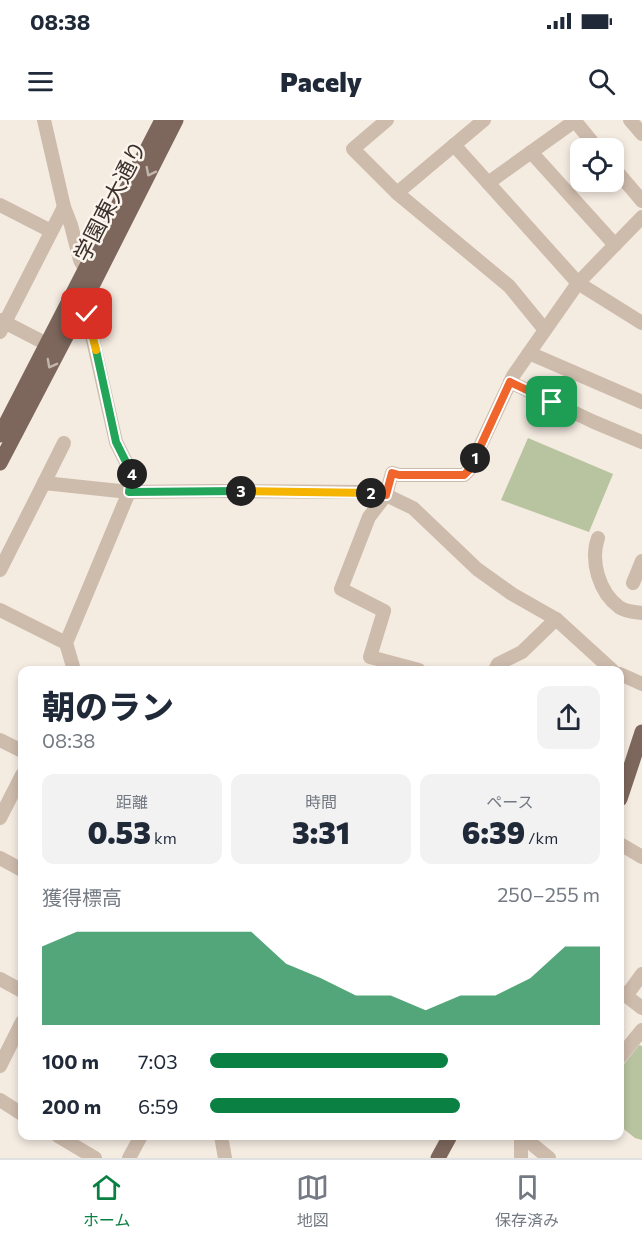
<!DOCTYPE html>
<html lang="ja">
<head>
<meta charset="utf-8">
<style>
	:root { --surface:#fff; --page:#f2f2f3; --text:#1f2937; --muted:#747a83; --line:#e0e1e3; --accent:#0b8043 }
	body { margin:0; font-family:Commissioner,"Noto Sans JP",sans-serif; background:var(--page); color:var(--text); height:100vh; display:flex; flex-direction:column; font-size:22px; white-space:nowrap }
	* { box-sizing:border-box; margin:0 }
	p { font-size:20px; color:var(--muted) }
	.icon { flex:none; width:33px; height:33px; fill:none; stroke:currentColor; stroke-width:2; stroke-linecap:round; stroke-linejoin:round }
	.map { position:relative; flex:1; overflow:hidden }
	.sheet { position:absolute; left:18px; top:546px; width:606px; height:474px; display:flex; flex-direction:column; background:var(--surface); border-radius:12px; box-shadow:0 3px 9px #0003 }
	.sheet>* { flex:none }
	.tools { position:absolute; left:570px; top:18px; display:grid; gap:12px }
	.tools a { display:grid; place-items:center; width:54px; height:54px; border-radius:12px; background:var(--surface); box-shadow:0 3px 9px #0003; font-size:30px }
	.pin { position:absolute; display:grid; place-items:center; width:51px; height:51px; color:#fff; margin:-26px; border-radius:12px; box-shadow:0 3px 9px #0006 }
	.km { position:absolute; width:30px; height:30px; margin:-15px; border-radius:50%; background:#222; color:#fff; font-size:16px; line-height:30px; text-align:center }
	.round { display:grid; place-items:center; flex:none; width:63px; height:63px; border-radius:12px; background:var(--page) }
	.overview { display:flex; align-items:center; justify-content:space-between; height:102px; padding:0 24px }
	h1 { font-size:33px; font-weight:800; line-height:45px }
	.stats { display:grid; grid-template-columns:repeat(3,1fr); gap:9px; height:102px; padding:6px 24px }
	.stats div { display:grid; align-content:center; border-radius:12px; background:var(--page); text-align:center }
	.stats b { font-size:30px; font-weight:800 }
	.stats small { font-size:16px; font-weight:400 }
	.stats p { font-size:16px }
	.chart { height:168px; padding:12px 24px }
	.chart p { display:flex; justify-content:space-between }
	.chart svg { width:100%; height:108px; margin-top:6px; fill:var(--accent); opacity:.7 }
	ul { padding:0 24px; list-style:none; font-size:20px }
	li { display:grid; grid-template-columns:96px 72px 1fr; align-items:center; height:45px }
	li i { height:15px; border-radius:8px; background:var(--accent) }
	.status { display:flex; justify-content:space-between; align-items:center; height:42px; padding:0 30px; background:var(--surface); direction:ltr }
	.status svg { height:16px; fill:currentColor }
	header { display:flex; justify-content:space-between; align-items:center; height:78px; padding:0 24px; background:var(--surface); font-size:27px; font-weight:800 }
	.tab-bar { display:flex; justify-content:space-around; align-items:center; height:84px; border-top:2px solid var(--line); background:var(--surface); font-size:16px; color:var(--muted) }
	.tab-bar a { display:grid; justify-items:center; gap:3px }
	.tab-bar .active { color:var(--accent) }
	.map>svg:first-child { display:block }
</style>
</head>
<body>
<div class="status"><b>08:38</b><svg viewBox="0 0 49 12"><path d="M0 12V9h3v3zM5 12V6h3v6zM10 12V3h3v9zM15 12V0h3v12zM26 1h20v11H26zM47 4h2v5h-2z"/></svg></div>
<header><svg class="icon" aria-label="menu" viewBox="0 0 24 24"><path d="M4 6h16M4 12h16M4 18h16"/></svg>Pacely<svg class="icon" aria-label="search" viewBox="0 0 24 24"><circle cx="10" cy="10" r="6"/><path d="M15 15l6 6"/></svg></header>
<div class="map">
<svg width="642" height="1038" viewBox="0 0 642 1038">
	<rect width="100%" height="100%" fill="#f4ebe1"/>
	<!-- green -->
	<g fill="#b8c4a0">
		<path d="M528,318l85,36 -24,58 -88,-32z"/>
		<path d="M639,925l3,1v94l-7,-2 -15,-12v-57z"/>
	</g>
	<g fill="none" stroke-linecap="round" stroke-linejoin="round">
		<!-- minor -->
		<g stroke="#cdbbac" stroke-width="14">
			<path d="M44,0l20,87 7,18 9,35 5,9"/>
			<path d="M387,0l-34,29 44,44 112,93 36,44"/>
			<path d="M630,0l12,14"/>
			<path d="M575,1l22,27"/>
			<path d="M454,25l124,138 64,40"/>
			<path d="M531,32l84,93"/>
			<path d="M614,48l28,33"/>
			<path d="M488,63l88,-63"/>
			<path d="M397,73l87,-73"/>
			<path d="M0,85l51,26"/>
			<path d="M0,200l39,20"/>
			<path d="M0,212l64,-125"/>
			<path d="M529,233l113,49"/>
			<path d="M510,262l84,40 48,20"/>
			<path d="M44,363l20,-40"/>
			<path d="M598,418c-8,23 1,54 21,69 7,5 15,5 23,6"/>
			<path d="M0,450l44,-87 85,9 87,-1 148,1 22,3 27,13 64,61 35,25 44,25 56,51"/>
			<path d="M633,463l9,-22"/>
			<path d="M0,490l66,33"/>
			<path d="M74,550l-8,-27 63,-151 3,-18 -16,-32 -28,-124 -1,-4 -6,-6"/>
			<path d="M419,550l-49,-13 14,-46 -43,-22 28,-72 17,-22 6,-22 7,2h65l5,-5 44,-94 16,-23 49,-70 64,-66"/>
			<path d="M495,550l3,-6 24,-12 34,-33"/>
			<path d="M620,554l22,10"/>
			<path d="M0,620l22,11"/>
			<path d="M0,698l22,-43"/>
			<path d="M620,724l22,13"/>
			<path d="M0,738l22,12"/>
			<path d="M0,859l22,12"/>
			<path d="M620,871l22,17"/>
			<path d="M626,876l16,-22"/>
			<path d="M620,937l22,-27"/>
			<path d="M0,946l22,-44"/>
			<path d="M0,980l22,14"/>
			<path d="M58,1016l37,22"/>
			<path d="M221,1016l4,22"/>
			<path d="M521,1016v22"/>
			<path d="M522,1016l27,22"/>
			<path d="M129,1038l12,-22"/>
		</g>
		<!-- major -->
		<g stroke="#7d675c" stroke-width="15">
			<path d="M0,315l162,-315"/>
			<path d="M0,343l81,-155 95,-188"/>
			<path d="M620,679l10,-30 12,-37"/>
			<path d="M438,1038l12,-22"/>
		</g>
	</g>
	<!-- one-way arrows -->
	<defs><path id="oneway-chevron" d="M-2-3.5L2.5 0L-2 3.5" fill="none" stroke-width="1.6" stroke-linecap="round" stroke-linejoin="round" transform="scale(1.5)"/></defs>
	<g stroke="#c2b5ac">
		<use href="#oneway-chevron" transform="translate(150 52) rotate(117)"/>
		<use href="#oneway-chevron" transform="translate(51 244) rotate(118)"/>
	</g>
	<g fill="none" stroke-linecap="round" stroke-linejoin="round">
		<!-- split-1 casing -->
		<g stroke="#fff" stroke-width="12">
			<path id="split-1" d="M475,338l35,-76 42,20"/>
		</g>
		<!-- split-2 casing -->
		<g stroke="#fff" stroke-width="12">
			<path id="split-2" d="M371,373l15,2 6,-22 7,2h65l5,-5 6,-12"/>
		</g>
		<!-- split-3 casing -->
		<g stroke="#fff" stroke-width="12">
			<path id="split-3" d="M241,371l130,2"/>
		</g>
		<!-- split-4 casing -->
		<g stroke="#fff" stroke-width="12">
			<path id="split-4" d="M132,354l-3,18 112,-1"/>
		</g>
		<!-- split-5 casing -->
		<g stroke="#fff" stroke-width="12">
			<path id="split-5" d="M96,230l20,92 16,32"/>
		</g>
		<!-- split-6 casing -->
		<g stroke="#fff" stroke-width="12">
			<path id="split-6" d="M87,194l9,36"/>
		</g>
		<!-- split-1 -->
		<use href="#split-1" stroke="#f0652b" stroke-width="8"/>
		<!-- split-2 -->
		<use href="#split-2" stroke="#f0652b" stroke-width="8"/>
		<!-- split-3 -->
		<use href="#split-3" stroke="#f5b400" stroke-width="8"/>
		<!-- split-4 -->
		<use href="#split-4" stroke="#22a559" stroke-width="8"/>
		<!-- split-5 -->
		<use href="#split-5" stroke="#22a559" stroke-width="8"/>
		<!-- split-6 -->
		<use href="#split-6" stroke="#f5b400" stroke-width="8"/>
	</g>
	<g text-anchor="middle" stroke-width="5" stroke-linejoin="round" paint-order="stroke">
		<!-- street labels -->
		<g font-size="22" fill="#3b302b" stroke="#fbf5ee">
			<text transform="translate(110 81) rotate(-63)" y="8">学園東大通り</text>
		</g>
	</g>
</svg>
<div class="tools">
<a><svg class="icon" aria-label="locate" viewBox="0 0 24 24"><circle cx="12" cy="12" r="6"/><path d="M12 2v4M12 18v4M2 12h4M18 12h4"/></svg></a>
</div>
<div class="pin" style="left:552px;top:282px;background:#1e9e55"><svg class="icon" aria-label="arrive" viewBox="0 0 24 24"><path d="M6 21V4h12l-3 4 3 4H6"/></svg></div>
<div class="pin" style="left:87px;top:194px;background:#d93025"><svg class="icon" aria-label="check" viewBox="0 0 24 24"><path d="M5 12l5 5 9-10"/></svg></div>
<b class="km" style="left:475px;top:338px">1</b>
<b class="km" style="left:371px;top:373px">2</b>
<b class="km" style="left:241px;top:371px">3</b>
<b class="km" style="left:132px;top:354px">4</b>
<section class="sheet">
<div class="overview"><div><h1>朝のラン</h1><p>08:38</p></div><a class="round"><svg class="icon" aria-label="share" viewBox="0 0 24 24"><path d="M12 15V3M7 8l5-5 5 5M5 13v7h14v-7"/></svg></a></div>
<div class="stats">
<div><p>距離</p><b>0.53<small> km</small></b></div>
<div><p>時間</p><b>3:31</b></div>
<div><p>ペース</p><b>6:39<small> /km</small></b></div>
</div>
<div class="chart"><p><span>獲得標高</span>250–255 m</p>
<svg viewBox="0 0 160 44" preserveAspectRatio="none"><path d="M0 44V12L10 6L20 6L30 6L40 6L50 6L60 6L70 19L80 25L90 32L100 32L110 38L120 32L130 32L140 25L150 12L160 12V44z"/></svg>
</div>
<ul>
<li><b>100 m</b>7:03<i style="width:61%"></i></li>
<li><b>200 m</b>6:59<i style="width:64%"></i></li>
</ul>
</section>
</div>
<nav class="tab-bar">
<a class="active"><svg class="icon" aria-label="home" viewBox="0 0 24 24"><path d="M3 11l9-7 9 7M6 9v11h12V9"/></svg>ホーム</a>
<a><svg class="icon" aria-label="map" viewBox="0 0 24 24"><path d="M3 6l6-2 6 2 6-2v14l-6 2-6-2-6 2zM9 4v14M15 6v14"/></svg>地図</a>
<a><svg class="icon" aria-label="saved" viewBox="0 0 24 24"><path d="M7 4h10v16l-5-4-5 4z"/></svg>保存済み</a>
</nav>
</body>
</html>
